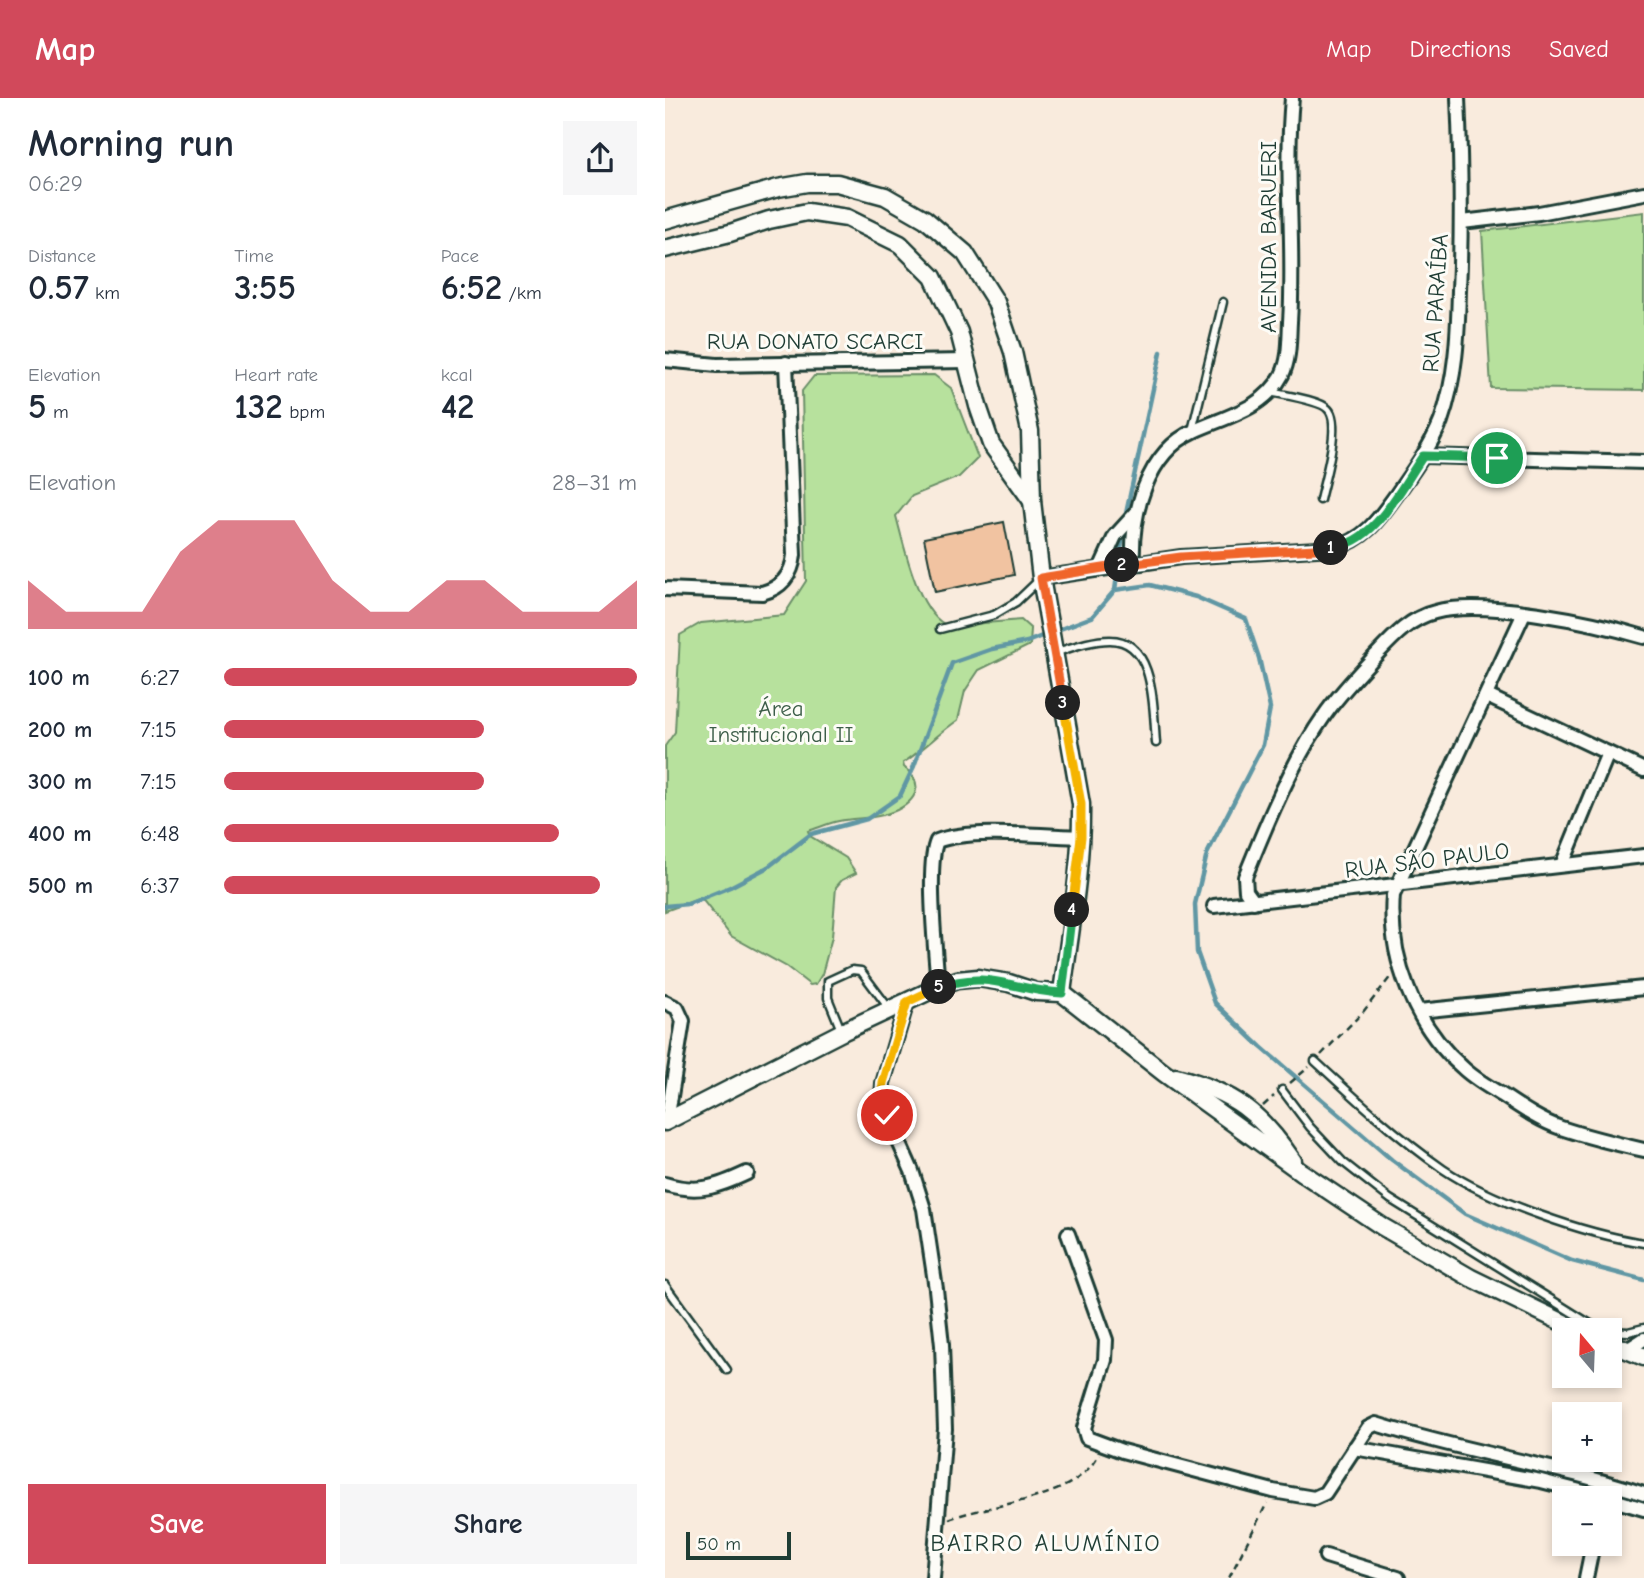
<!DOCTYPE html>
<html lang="en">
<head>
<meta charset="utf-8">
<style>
	:root { --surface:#fff; --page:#f6f6f7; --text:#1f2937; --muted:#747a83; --accent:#d1495b }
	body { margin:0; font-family:"Comic Neue",sans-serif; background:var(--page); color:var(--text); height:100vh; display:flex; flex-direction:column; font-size:26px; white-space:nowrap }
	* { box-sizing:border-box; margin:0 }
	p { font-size:23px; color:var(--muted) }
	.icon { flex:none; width:38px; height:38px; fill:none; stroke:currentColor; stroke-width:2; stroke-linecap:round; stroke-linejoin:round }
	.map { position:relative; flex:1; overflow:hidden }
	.panel { display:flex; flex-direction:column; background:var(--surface); width:665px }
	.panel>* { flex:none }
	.needle { width:46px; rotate:341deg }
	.fabs { position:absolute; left:887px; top:1220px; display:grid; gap:14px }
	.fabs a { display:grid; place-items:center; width:70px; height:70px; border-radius:0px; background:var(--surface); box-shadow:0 4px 10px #0003; font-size:35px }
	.scale { position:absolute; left:21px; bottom:18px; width:105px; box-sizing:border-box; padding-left:7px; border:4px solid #1f3d34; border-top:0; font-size:19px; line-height:24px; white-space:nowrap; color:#1f3d34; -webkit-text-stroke:5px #fdfcf7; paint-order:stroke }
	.pin { position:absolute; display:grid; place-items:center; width:60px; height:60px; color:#fff; margin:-30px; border:4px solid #fff; border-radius:50%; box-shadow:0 2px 7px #0007 }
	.km { position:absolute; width:35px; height:35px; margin:-18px; border-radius:50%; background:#222; color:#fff; font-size:19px; line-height:35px; text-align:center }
	.round { display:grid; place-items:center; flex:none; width:74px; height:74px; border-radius:0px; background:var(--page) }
	.head { display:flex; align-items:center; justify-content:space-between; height:119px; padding:0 28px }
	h1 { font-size:38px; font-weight:700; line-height:52px }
	.stats { display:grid; grid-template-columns:repeat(3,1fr); gap:10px; height:119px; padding:7px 28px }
	.stats div { display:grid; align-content:center }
	.stats b { font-size:35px; font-weight:700 }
	.stats small { font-size:19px; font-weight:400 }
	.stats p { font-size:19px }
	.chart { height:196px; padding:14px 28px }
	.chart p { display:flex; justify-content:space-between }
	.chart svg { width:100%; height:126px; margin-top:7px; fill:var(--accent); opacity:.7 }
	.button { display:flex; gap:14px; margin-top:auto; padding:14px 28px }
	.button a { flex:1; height:80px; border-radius:0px; background:var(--accent); color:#fff; font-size:28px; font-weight:700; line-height:80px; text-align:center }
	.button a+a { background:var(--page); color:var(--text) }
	ul { padding:0 28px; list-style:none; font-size:23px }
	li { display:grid; grid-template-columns:112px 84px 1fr; align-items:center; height:52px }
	li i { height:18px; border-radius:9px; background:var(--accent) }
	header { display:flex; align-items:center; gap:42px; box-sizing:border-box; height:98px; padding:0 35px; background:var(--accent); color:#fff }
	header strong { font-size:33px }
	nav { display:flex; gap:38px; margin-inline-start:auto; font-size:24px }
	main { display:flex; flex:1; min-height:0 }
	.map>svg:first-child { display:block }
</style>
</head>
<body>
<header>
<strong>Map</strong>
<nav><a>Map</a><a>Directions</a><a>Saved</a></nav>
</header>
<main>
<section class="panel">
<div class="head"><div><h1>Morning run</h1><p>06:29</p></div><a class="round"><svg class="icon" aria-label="share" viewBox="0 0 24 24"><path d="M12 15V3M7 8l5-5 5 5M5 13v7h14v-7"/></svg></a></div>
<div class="stats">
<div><p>Distance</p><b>0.57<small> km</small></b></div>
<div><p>Time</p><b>3:55</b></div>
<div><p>Pace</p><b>6:52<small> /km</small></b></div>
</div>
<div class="stats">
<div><p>Elevation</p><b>5<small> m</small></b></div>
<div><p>Heart rate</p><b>132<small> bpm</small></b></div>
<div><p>kcal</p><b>42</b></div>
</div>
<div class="chart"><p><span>Elevation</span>28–31 m</p>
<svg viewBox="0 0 160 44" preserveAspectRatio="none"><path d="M0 44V27L10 38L20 38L30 38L40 17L50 6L60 6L70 6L80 27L90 38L100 38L110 27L120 27L130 38L140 38L150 38L160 27V44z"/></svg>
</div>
<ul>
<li><b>100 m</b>6:27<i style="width:100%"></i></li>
<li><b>200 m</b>7:15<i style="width:63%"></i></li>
<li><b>300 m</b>7:15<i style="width:63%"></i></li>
<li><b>400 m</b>6:48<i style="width:81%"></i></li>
<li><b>500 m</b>6:37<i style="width:91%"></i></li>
</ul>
<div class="button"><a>Save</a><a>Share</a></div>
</section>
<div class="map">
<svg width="979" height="1480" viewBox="0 0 979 1480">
	<rect width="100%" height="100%" fill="#f9ebdd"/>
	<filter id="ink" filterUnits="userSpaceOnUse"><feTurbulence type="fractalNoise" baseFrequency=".0143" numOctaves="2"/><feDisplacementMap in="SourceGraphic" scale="14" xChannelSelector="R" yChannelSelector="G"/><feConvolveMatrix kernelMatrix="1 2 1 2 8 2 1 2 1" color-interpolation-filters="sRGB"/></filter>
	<g filter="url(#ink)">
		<!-- green -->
		<g fill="#b7e19d" stroke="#6b8f68" stroke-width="2">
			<path d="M979,114v178l-153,-2 -9,-157z"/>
			<path d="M269,277l17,13 27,70 -19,19 -47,19 -16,20c8,29 22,100 53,110l72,-6 10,9 -1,16 -51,25 -14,21 -7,29c-19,13 -35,30 -55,43l1,4c27,22 5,41 -21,48 -14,4 -29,3 -44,6 -10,2 -21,7 -31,10l2,5 36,22 10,15 -14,7 -6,7 -4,50 -10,37 -6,10 -6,1 -23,-18 -56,-31 -30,-38 -36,13v-165l10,-14 5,-97 21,-12 83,-8 22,-34 -4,-190 12,-15z"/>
		</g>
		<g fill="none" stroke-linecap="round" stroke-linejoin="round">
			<!-- stream -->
			<g stroke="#6097a4" stroke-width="4.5">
				<path d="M460,420l36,-166"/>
				<path d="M450,492l8,-56"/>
				<path d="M390,533l37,-14 23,-27 35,-5 46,12 50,22 13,39 11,50 -7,37 -56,109 -12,50 2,48 18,51 46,44 131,113 73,54 107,47 72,19"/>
				<path d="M0,808l23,-2 42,-17 38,-20 43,-33 56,-15 33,-23 14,-30 38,-103 40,-14 35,-7 20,-8"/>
			</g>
		</g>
		<!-- building -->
		<path fill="#f1c3a1" stroke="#1f3d34" stroke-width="2" d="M339,424l10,53 -79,17 -11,-54z"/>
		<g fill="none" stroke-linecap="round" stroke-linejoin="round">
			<!-- service casing -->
			<g stroke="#1f3d34" stroke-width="11">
				<g id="service">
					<path d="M605,294c13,3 50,8 58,17 14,14 -4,72 -8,91"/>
					<path d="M527,333l31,-129"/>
					<path d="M275,531l54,-14 22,-13 23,-22"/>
					<path d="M392,554c16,-5 35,-12 53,-12 46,0 43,70 46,103"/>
					<path d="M176,932l-13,-32v-17l24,-11 9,1 27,36"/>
					<path d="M650,963c41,38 82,76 128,108 49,33 142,65 201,74"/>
					<path d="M617,992l28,37 33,35 47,37 210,131"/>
					<path d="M0,1187l62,85"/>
					<path d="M945,1233l18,1 16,-4"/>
				</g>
			</g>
			<!-- minor casing -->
			<g stroke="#1f3d34" stroke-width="18">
				<g id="minor">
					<path d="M797,124l77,-9 105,-20"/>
					<path d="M0,262l52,5 249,-4"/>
					<path d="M758,358l221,6"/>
					<path d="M468,465c-2,-48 13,-110 61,-132 33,-15 70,-22 88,-56 8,-16 7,-36 8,-53 5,-75 -5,-149 2,-224"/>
					<path d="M435,471l15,-33 21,-23"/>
					<path d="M376,480l140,-21 153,-9c31,-8 45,-29 63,-54 16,-23 33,-46 44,-73 15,-42 17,-87 18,-131 3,-64 2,-128 -1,-192"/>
					<path d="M0,491l97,4c19,-5 30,-18 32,-38l-8,-192"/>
					<path d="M859,515l-131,282c-5,62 21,130 69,172 12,12 29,21 43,30 18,12 36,24 56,31 27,9 56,16 83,22"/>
					<path d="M822,598l157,74"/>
					<path d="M897,767l46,-112"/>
					<path d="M589,804l-8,-11 -1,-14c20,-50 48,-117 79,-161 15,-22 34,-41 52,-61 16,-17 34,-37 59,-43 49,-13 159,10 209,25"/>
					<path d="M549,808l430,-50"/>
					<path d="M273,889c-2,-31 -12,-123 -1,-146 32,-13 108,-5 144,-4"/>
					<path d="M0,904l12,6 6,13 -16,100"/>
					<path d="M242,904l-24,81 -1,15 5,17 25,56 12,38 12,80 6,56 3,84 -12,149"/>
					<path d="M754,913l225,-23"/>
					<path d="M0,1086c33,10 52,3 82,-11"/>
					<path d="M403,1136l38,106 -1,20 -21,68 3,10 35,13 151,40 41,7 11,-5 43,-65 8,-4c88,28 180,41 268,70"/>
					<path d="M962,1252l17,-11"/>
					<path d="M689,1350l187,33 67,17"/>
					<path d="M945,1401l34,10"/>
					<path d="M661,1458l72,22"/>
					<path d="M921,1480l7,-34"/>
				</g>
			</g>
			<!-- tertiary casing -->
			<g stroke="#1f3d34" stroke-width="21">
				<g id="tertiary">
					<path d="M0,122l113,-32 29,-5h30l48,13 40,23 40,34 31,49 17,50 17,79 2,70 9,77 40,226c1,63 -11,126 -19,189"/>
					<path d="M0,151l65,-16 39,-13 38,-8 40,6 53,26 33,33 26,55 19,74 13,38 41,57"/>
					<path d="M511,979c57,15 84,35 117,84"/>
					<path d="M0,1024l177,-90 96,-45 19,-7 21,-2 31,5 27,9 26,1 102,80 137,99 82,55 88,51 107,52"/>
					<path d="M945,1245l34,14"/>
				</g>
			</g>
			<!-- path -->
			<g stroke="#1f3d34" stroke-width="2.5" stroke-dasharray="7 5" stroke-linecap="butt">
				<path d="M656,957l42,-43 28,-36"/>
				<path d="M625,985l19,-16"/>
				<path d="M598,1008l11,-10"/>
				<path d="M284,1421c48,-18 124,-16 150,-65"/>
				<path d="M564,1480l38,-75"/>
			</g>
			<!-- service -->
			<use href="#service" stroke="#fdfcf7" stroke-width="6"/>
			<!-- minor -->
			<use href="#minor" stroke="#fdfcf7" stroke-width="12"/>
			<!-- tertiary -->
			<use href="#tertiary" stroke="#fdfcf7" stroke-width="16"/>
		</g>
	</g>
	<g fill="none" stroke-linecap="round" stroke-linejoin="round" filter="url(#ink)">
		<!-- split-1 casing -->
		<g stroke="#fff" stroke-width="14">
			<path id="split-1" d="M666,450c45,-5 69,-59 92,-92l74,2"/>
		</g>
		<!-- split-2 casing -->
		<g stroke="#fff" stroke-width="14">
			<path id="split-2" d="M457,467l59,-8 150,-9"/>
		</g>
		<!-- split-3 casing -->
		<g stroke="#fff" stroke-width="14">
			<path id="split-3" d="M398,605l-22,-125 81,-13"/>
		</g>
		<!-- split-4 casing -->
		<g stroke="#fff" stroke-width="14">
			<path id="split-4" d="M398,605l18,101v33l-9,73"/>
		</g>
		<!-- split-5 casing -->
		<g stroke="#fff" stroke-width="14">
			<path id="split-5" d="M274,889c51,-18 74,4 123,6l10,-83"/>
		</g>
		<!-- split-6 casing -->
		<g stroke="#fff" stroke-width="14">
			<path id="split-6" d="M222,1017l-5,-17 1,-15 24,-81 32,-15"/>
		</g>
		<!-- split-1 -->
		<use href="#split-1" stroke="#22a559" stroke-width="9"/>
		<!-- split-2 -->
		<use href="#split-2" stroke="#f0652b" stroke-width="9"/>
		<!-- split-3 -->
		<use href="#split-3" stroke="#f0652b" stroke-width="9"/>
		<!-- split-4 -->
		<use href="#split-4" stroke="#f5b400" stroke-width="9"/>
		<!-- split-5 -->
		<use href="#split-5" stroke="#22a559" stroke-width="9"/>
		<!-- split-6 -->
		<use href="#split-6" stroke="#f5b400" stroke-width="9"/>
	</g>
	<g text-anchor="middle" stroke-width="6" stroke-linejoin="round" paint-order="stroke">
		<!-- street labels -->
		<g font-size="23" fill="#1f3d34" stroke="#fdfcf7">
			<text transform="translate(603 139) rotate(-90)" y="8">AVENIDA BARUERI</text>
			<text transform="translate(770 205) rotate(-86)" y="8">RUA PARAÍBA</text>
			<text x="150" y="251">RUA DONATO SCARCI</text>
			<text transform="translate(762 762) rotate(-7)" y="8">RUA SÃO PAULO</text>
		</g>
		<!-- park labels -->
		<g font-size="23" fill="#3d5e49" stroke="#fdfcf7">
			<text x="116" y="618">Área<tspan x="116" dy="26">Institucional II</tspan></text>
		</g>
		<!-- neighbourhood labels -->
		<g font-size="24" letter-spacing="2" fill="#1f3d34" stroke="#fdfcf7">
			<text x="381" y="1453">BAIRRO ALUMÍNIO</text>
		</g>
	</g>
</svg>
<div class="fabs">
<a><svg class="needle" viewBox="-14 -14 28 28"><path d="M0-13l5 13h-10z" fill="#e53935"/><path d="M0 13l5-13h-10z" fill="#747a83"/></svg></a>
<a>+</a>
<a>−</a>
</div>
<div class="scale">50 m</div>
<div class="pin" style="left:832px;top:360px;background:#1e9e55"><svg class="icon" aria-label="arrive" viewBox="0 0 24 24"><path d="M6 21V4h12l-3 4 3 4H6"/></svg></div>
<div class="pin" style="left:222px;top:1017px;background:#d93025"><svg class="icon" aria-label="check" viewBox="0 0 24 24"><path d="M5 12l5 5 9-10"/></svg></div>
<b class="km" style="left:666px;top:450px">1</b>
<b class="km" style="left:457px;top:467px">2</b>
<b class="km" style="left:398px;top:605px">3</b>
<b class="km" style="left:407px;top:812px">4</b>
<b class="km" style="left:274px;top:889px">5</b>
</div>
</main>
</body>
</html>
